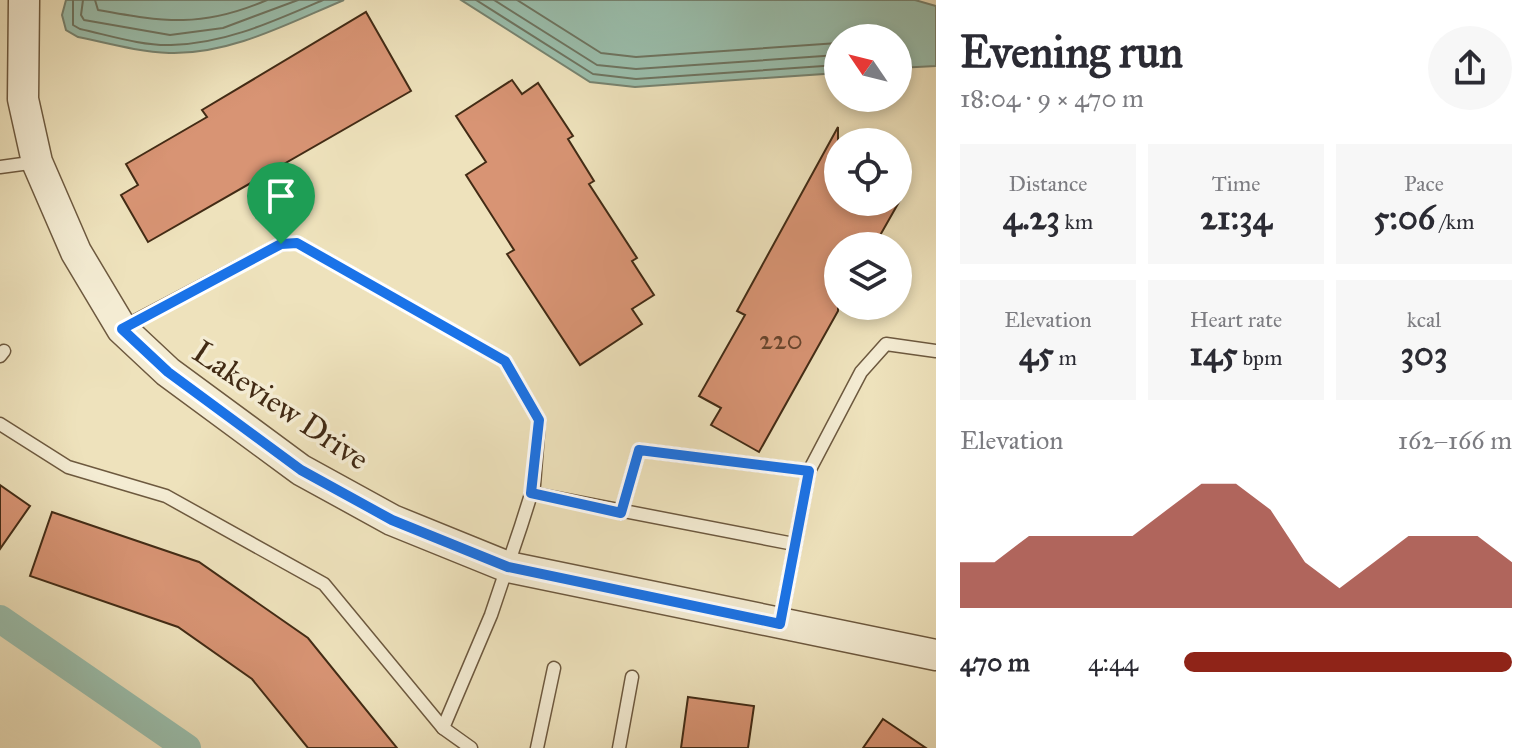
<!DOCTYPE html>
<html lang="en">
<head>
<meta charset="utf-8">
<style>
	:root { --surface:#fff; --page:#f7f7f7; --text:#2b2b33; --muted:#7c7c81; --accent:#8f2418 }
	body { margin:0; font-family:"IM FELL Great Primer",serif; background:var(--page); color:var(--text); height:100vh; display:flex; flex-direction:column; font-size:30px; white-space:nowrap }
	* { box-sizing:border-box; margin:0 }
	p { font-size:26px; color:var(--muted) }
	.icon { flex:none; width:44px; height:44px; fill:none; stroke:currentColor; stroke-width:2; stroke-linecap:round; stroke-linejoin:round }
	.map { position:relative; flex:1; overflow:hidden }
	.side { display:flex; flex-direction:column; background:var(--surface); width:600px }
	.side>* { flex:none }
	.needle { width:52px; rotate:305deg }
	.controls { position:absolute; left:824px; top:24px; display:grid; gap:16px }
	.controls a { display:grid; place-items:center; width:88px; height:88px; border-radius:50%; background:var(--surface); box-shadow:0 4px 12px #0003; font-size:40px }
	.pin { position:absolute; display:grid; place-items:center; width:68px; height:68px; color:#fff; margin:-82px -34px; border-radius:50% 50% 50% 0; rotate:-45deg; box-shadow:0 0 8px #0007 }
	.pin .icon { rotate:45deg }
	.round { display:grid; place-items:center; flex:none; width:84px; height:84px; border-radius:42px; background:var(--page) }
	.summary { display:flex; align-items:center; justify-content:space-between; height:136px; padding:0 24px }
	h1 { font-size:44px; font-weight:700; line-height:60px }
	.figures { display:grid; grid-template-columns:repeat(3,1fr); gap:12px; height:136px; padding:8px 24px }
	.figures div { display:grid; align-content:center; border-radius:0px; background:var(--page); text-align:center }
	.figures b { font-size:34px; font-weight:700 }
	.figures small { font-size:22px; font-weight:400 }
	.figures p { font-size:22px }
	.chart { height:224px; padding:16px 24px }
	.chart p { display:flex; justify-content:space-between }
	.chart svg { width:100%; height:144px; margin-top:8px; fill:var(--accent); opacity:.7 }
	ul { padding:0 24px; list-style:none; font-size:26px }
	li { display:grid; grid-template-columns:128px 96px 1fr; align-items:center; height:60px }
	li i { height:20px; border-radius:10px; background:var(--accent) }
	main { display:flex; flex:1; min-height:0 }
	.map>svg:first-child { display:block }
</style>
</head>
<body>
<main>
<div class="map">
<svg width="936" height="748" viewBox="0 0 936 748">
	<rect width="100%" height="100%" fill="#eee2bc"/>
	<filter id="stains"><feTurbulence type="fractalNoise" baseFrequency=".0025" numOctaves="4"/><feColorMatrix values="0 0 0 0 .2 0 0 0 0 .09 0 0 0 0 .02 0 0 0 .5 -.17"/></filter>
	<radialGradient id="worn" r=".72"><stop offset=".6" stop-color="#630" stop-opacity="0"/><stop offset="1" stop-color="#630" stop-opacity=".3"/></radialGradient>
	<!-- water -->
	<g fill="#9abeac" stroke="#778370" stroke-width="2">
		<path d="M66,0h278c-55,23 -114,55 -175,53 -30,-1 -62,-10 -91,-16l-12,-7 -4,-15z"/>
		<path d="M461,0h454l21,6v60l-38,2v-30h-60v35l-203,14 -45,-5z"/>
	</g>
	<g fill="none" stroke-linecap="round" stroke-linejoin="round">
		<!-- shore -->
		<g stroke="#6e7460" stroke-width="2">
			<path d="M73,0v25l7,4c28,6 62,17 91,16 54,-1 103,-24 152,-45"/>
			<path d="M83,0l-2,15 3,5 86,15 53,-7 75,-28"/>
			<path d="M95,0l3,10c67,12 104,18 169,-10"/>
			<path d="M476,0l117,74 43,5 202,-14"/>
			<path d="M494,0l103,65 39,4 202,-14"/>
			<path d="M517,0l84,53 35,4 202,-14"/>
		</g>
		<!-- canal -->
		<path stroke="#9abeac" stroke-width="28" d="M0,619l187,129"/>
	</g>
	<!-- building -->
	<g fill="#d89474" stroke="#422b15" stroke-width="2">
		<path d="M366,12l45,79 -263,151 -27,-47 17,-10 -12,-21 81,-47 -5,-7z"/>
		<path d="M512,80l10,14 16,-11 35,53 -5,3 26,42 -5,3 48,74 -5,3 22,34 -22,14 10,15 -62,41 -73,-111 7,-4 -48,-75 20,-13 -30,-46z"/>
		<path d="M838,127v75h61l-25,44h-36v65l-79,141 -48,-27 10,-17 -22,-12 46,-81 -8,-4z"/>
		<path d="M0,485l30,21 -30,43z"/>
		<path d="M52,512l147,50 109,76 89,110h-89l-56,-69 -74,-52 -148,-51z"/>
		<path d="M688,697l66,9 -6,42h-67z"/>
		<path d="M883,719l43,29h-63z"/>
	</g>
	<g fill="none" stroke-linecap="round" stroke-linejoin="round">
		<!-- service casing -->
		<g stroke="#6d593f" stroke-width="15">
			<g id="service">
				<path d="M0,167l37,-5"/>
				<path d="M122,328l159,-84 16,-1 208,118 34,59 -5,65 -13,41 -30,89 -48,113"/>
				<path d="M0,356l4,-5"/>
				<path d="M0,424l68,43 98,29 158,88 119,144 28,20"/>
				<path d="M531,493l263,51"/>
				<path d="M621,513l18,-63 170,21"/>
				<path d="M780,624l29,-153 52,-99 25,-28 50,7"/>
				<path d="M537,748l17,-80"/>
				<path d="M619,748l13,-71"/>
			</g>
		</g>
		<!-- tertiary casing -->
		<g stroke="#6d593f" stroke-width="33">
			<path id="tertiary" d="M24,0l-1,99 14,63 39,90 46,77 46,43 133,98 91,50 116,47 428,88"/>
		</g>
		<!-- service -->
		<use href="#service" stroke="#f4ecd3" stroke-width="12"/>
		<!-- tertiary -->
		<use href="#tertiary" stroke="#f4ecd3" stroke-width="30"/>
	</g>
	<g fill="none" stroke-linecap="round" stroke-linejoin="round">
		<!-- route casing -->
		<g stroke="#fff" stroke-width="16">
			<path id="route" d="M297,243l208,118 34,59 -8,73 90,20 18,-63 170,21 -29,153 -272,-57 -116,-47 -91,-50 -133,-98 -46,-43 159,-85z"/>
		</g>
		<!-- route -->
		<use href="#route" stroke="#1a73e8" stroke-width="10"/>
	</g>
	<g text-anchor="middle" stroke-width="7" stroke-linejoin="round" paint-order="stroke">
		<!-- number labels -->
		<g font-size="28" fill="#68452d">
			<text x="781" y="349">220</text>
		</g>
		<!-- street labels -->
		<g font-size="32" fill="#422b15" stroke="#f4ecd3">
			<text transform="translate(281 405) rotate(34)" y="11">Lakeview Drive</text>
		</g>
	</g>
	<rect width="100%" height="100%" filter="url(#stains)"/>
	<rect width="100%" height="100%" fill="url(#worn)"/>
</svg>
<div class="controls">
<a><svg class="needle" viewBox="-14 -14 28 28"><path d="M0-13l5 13h-10z" fill="#e53935"/><path d="M0 13l5-13h-10z" fill="#7c7c81"/></svg></a>
<a><svg class="icon" aria-label="locate" viewBox="0 0 24 24"><circle cx="12" cy="12" r="6"/><path d="M12 2v4M12 18v4M2 12h4M18 12h4"/></svg></a>
<a><svg class="icon" aria-label="layers" viewBox="0 0 24 24"><path d="M12 4l9 5-9 5-9-5zM3 14l9 5 9-5"/></svg></a>
</div>
<div class="pin" style="left:281px;top:244px;background:#1e9e55"><svg class="icon" aria-label="arrive" viewBox="0 0 24 24"><path d="M6 21V4h12l-3 4 3 4H6"/></svg></div>
</div>
<section class="side">
<div class="summary"><div><h1>Evening run</h1><p>18:04 · 9 × 470 m</p></div><a class="round"><svg class="icon" aria-label="share" viewBox="0 0 24 24"><path d="M12 15V3M7 8l5-5 5 5M5 13v7h14v-7"/></svg></a></div>
<div class="figures">
<div><p>Distance</p><b>4.23<small> km</small></b></div>
<div><p>Time</p><b>21:34</b></div>
<div><p>Pace</p><b>5:06<small> /km</small></b></div>
</div>
<div class="figures">
<div><p>Elevation</p><b>45<small> m</small></b></div>
<div><p>Heart rate</p><b>145<small> bpm</small></b></div>
<div><p>kcal</p><b>303</b></div>
</div>
<div class="chart"><p><span>Elevation</span>162–166 m</p>
<svg viewBox="0 0 160 44" preserveAspectRatio="none"><path d="M0 44V30L10 30L20 22L30 22L40 22L50 22L60 14L70 6L80 6L90 14L100 30L110 38L120 30L130 22L140 22L150 22L160 30V44z"/></svg>
</div>
<ul>
<li><b>470 m</b>4:44<i style="width:100%"></i></li>
</ul>
</section>
</main>
</body>
</html>
